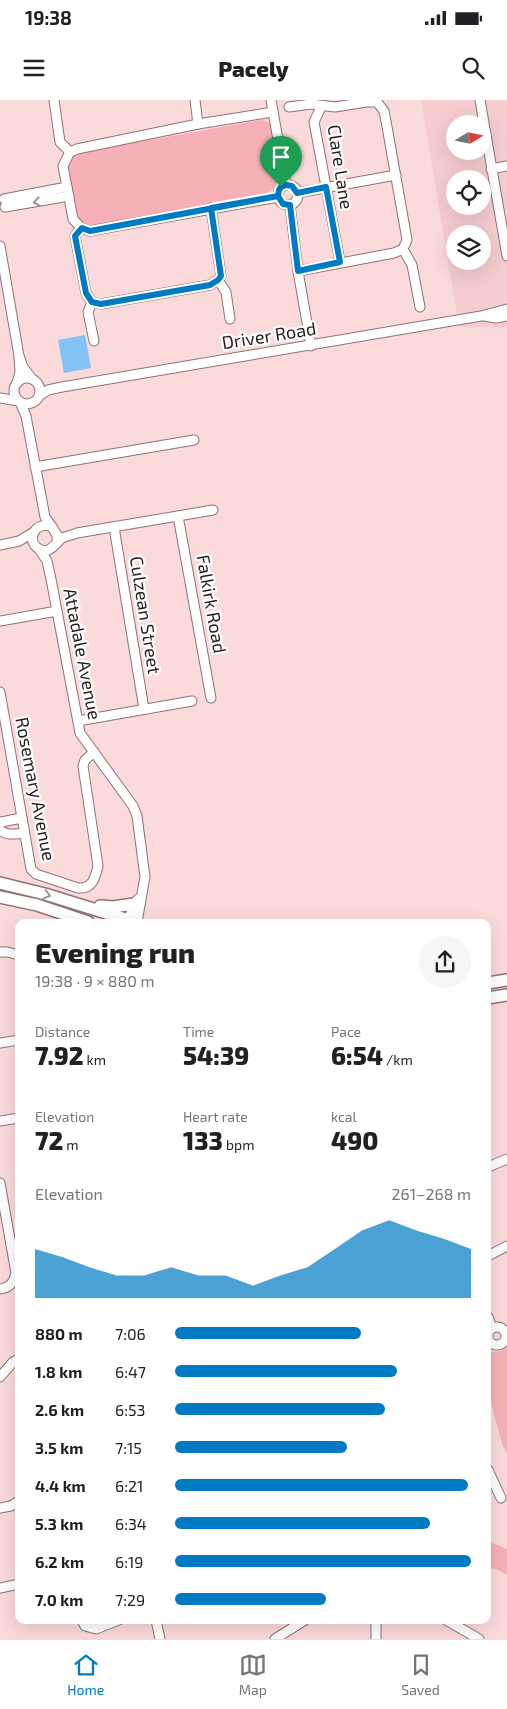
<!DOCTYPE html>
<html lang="en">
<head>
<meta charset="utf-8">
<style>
	:root { --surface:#fff; --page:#f6f6f6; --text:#202124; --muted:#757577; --line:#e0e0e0; --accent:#007bc3 }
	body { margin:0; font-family:"Exo 2",sans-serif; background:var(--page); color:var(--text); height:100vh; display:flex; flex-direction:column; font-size:19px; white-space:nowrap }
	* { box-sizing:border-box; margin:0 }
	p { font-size:16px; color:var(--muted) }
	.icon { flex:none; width:28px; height:28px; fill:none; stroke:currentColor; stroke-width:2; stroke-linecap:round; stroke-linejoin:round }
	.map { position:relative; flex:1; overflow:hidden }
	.sheet { position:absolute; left:15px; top:819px; width:476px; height:705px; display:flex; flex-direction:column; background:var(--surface); border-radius:10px; box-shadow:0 5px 20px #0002 }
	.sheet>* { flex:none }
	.needle { width:32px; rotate:80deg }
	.tools { position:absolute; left:446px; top:15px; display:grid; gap:10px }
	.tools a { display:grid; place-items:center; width:45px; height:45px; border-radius:50%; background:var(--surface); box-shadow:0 5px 20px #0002; font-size:25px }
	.pin { position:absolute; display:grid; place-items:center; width:42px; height:42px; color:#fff; margin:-51px -21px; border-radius:50% 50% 50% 0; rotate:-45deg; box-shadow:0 0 5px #0007 }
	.pin .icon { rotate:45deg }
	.round { display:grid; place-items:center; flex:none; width:52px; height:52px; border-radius:26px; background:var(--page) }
	.overview { display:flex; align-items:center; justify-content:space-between; height:85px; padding:0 20px }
	h1 { font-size:28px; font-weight:800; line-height:38px }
	.stats { display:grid; grid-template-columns:repeat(3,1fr); gap:8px; height:85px; padding:5px 20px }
	.stats div { display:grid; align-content:center }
	.stats b { font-size:25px; font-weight:800 }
	.stats small { font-size:14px; font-weight:400 }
	.stats p { font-size:14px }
	.chart { height:140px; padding:10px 20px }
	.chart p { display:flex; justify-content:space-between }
	.chart svg { width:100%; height:90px; margin-top:5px; fill:var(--accent); opacity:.7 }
	ul { padding:0 20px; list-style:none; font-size:16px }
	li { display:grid; grid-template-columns:80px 60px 1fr; align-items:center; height:38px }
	li i { height:12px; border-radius:6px; background:var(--accent) }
	.status { display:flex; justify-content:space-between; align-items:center; height:35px; padding:0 25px; background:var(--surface); direction:ltr }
	.status svg { height:14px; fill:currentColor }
	header { display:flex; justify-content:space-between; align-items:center; height:65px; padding:0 20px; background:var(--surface); font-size:22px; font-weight:800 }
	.dock { display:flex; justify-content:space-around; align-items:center; height:70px; border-top:1px solid var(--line); background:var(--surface); font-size:14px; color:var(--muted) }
	.dock a { display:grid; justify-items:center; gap:2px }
	.dock .current { color:var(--accent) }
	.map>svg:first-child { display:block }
</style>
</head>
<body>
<div class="status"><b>19:38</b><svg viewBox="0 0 49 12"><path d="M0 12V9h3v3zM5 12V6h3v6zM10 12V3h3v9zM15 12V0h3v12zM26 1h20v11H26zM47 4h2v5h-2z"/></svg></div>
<header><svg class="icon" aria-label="menu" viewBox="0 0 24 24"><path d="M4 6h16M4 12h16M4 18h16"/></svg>Pacely<svg class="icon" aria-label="search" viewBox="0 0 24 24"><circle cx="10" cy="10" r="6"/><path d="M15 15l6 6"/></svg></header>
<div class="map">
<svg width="507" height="1539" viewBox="0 0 507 1539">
	<rect width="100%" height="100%" fill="#fbdadc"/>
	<!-- built -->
	<path fill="#f5cccf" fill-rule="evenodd" d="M421,0h86v227h-48zM455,24h27v27h-27zM455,79h27v27h-27zM455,134h27v27h-27z"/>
	<!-- green -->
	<g fill="#f6b1b8">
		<path d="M260,20l7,1 5,5 7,43 -4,18 -12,9 -169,31 -10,-2 -7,-7 -9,-49 2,-8 7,-8z"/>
		<path d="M507,1247v106l-5,-9 -14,-53v-40c7,1 13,2 19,-4z"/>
		<path d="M488,1441l19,8v26l-11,-6 -8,-1z"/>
	</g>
	<!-- water -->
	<path fill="#83c1f6" d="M85,235l6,33 -27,5 -6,-33z"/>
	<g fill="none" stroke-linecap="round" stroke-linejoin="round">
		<!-- minor casing -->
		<g stroke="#8f7275" stroke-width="11">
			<g id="minor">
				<path d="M54,0l6,42 10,10"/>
				<path d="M195,0l3,24"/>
				<path d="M271,0l15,85"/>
				<path d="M480,0l27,156"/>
				<path d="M289,7l22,-3 24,3 31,-5h11l7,9 2,10 20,113 1,6 -4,9 -9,4 -96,18"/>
				<path d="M321,7l-7,15 26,140"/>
				<path d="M273,12l-75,12 -121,25 -7,3 -7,14 10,53 8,9 9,3 188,-34"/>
				<path d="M491,69l16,-3"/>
				<circle cx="288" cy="95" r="10"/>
				<path d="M297,93l99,-18"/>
				<path d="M4,99l63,-12"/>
				<path d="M290,105l8,66 13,75"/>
				<path d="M5,107l64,-11"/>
				<path d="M81,128l-6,8 11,57 6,9 9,2 109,-19 8,-5 3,-4 -10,-68"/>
				<path d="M0,146l19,110"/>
				<path d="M403,149l9,16 8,42"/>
				<path d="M218,180l8,12 4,27"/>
				<path d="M92,202l-4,10 6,29"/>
				<path d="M484,216l12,2 11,-2"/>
				<circle cx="27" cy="291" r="13"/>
				<path d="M17,283l3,-11 -1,-16 4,11 9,12"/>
				<path d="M39,296l9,-6 14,-3 419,-71 26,-7"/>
				<path d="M0,298l19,3"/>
				<path d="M20,302l6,14 19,101 7,10"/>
				<path d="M35,367l159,-27"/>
				<path d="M178,416l33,182"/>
				<path d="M114,427l30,182"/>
				<path d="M57,443v-8l-5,-8c-17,-7 -27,14 -13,22 11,6 16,-6 23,-11 4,-2 11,-3 15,-5l136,-23"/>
				<path d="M0,445l19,-4 15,-9"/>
				<path d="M39,449l8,12 4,18 29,154 53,73 4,10 8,61 -8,45"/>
				<path d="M0,521l57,-10"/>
				<path d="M0,592l31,177 5,5 42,14c14,1 17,-9 20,-22l-15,-100 2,-6 9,-8"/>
				<path d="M78,621l114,-20"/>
				<path d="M0,724l1,-2 21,-4"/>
				<path d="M0,730c8,6 15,4 24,3"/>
				<path d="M128,822l6,-18 4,-5"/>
				<path d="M0,852h7l12,3"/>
				<path d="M0,943l19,-3"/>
				<path d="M0,1021l19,-3"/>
				<path d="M488,1067l19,-8"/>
				<path d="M0,1083l16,90c-2,9 -6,15 -16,16"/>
				<path d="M488,1156l19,-10"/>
				<path d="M488,1217l4,11"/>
				<circle cx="497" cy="1236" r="9"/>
				<path d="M0,1277l13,-15 6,-3"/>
				<path d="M488,1370l13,28"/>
				<path d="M0,1408l11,-2 8,-5"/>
				<path d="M0,1488l19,-4"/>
				<path d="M82,1520l3,6 11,3 23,-9"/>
				<path d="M156,1520l4,19"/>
				<path d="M376,1520v19"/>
				<path d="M446,1520l33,19"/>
				<path d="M275,1539l30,-19"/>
			</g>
		</g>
		<!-- major casing -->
		<g stroke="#8f7275" stroke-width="14">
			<g id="major">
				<path d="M0,783l45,11 90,28"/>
				<path d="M0,797l37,8 51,17"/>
				<path d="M100,806l13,1 21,-3"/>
				<path d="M488,883l19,-3"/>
				<path d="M488,898l19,-3"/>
			</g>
		</g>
		<!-- minor -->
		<use href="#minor" stroke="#fff" stroke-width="9"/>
		<!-- major -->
		<use href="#major" stroke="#fff" stroke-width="11"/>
	</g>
	<!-- one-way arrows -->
	<defs><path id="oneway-chevron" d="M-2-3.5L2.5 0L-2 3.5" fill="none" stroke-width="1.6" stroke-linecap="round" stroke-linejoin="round" transform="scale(1.25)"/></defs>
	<g stroke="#9d9899">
		<use href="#oneway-chevron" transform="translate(37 102) rotate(170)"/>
		<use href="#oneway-chevron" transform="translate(47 795) rotate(16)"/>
	</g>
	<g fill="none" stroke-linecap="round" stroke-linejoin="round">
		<!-- route casing -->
		<g stroke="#fff" stroke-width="10">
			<path id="route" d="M281,87l-2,3 -1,6 -67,12 10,68 -3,4 -8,5 -109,19 -9,-2 -6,-9 -11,-57 7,-8 8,3 188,-35 5,8 7,1 8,66 42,-9 -14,-75 -29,6 -5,-7 -6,-1 -5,2"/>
		</g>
		<!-- route -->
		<use href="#route" stroke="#007bc3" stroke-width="6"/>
	</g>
	<g text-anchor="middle" stroke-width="4.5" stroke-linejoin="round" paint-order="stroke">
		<!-- street labels -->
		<g font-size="18" fill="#261b1c" stroke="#fff">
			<text transform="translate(340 67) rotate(81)" y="6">Clare Lane</text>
			<text transform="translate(269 236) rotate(-9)" y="6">Driver Road</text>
			<text transform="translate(211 504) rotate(80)" y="6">Falkirk Road</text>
			<text transform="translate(145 515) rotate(81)" y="6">Culzean Street</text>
			<text transform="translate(82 554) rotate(79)" y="6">Attadale Avenue</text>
			<text transform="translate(35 689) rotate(79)" y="6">Rosemary Avenue</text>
		</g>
	</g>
</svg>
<div class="tools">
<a><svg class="needle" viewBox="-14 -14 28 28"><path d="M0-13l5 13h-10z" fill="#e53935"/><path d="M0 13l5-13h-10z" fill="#757577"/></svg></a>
<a><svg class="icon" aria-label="locate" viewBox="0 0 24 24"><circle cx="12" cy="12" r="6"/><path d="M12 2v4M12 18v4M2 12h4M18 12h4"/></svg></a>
<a><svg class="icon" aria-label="layers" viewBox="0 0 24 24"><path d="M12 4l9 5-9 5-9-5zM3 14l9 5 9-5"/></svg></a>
</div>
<div class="pin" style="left:281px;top:87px;background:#1e9e55"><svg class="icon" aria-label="arrive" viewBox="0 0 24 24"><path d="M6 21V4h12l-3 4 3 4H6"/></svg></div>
<section class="sheet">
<div class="overview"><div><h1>Evening run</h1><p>19:38 · 9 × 880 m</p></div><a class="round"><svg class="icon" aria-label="share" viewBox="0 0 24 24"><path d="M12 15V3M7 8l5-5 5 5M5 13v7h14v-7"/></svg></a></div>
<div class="stats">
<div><p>Distance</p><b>7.92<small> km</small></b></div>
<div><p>Time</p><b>54:39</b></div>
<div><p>Pace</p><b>6:54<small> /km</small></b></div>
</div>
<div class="stats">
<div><p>Elevation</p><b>72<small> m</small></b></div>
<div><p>Heart rate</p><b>133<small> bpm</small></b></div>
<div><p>kcal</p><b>490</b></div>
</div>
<div class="chart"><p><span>Elevation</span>261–268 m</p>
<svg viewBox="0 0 160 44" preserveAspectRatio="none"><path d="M0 44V20L10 24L20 29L30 33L40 33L50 29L60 33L70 33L80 38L90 33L100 29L110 20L120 11L130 6L140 11L150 15L160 20V44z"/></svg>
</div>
<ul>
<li><b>880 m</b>7:06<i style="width:63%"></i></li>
<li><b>1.8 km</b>6:47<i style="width:75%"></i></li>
<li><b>2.6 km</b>6:53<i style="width:71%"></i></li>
<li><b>3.5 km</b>7:15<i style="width:58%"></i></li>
<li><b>4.4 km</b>6:21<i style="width:99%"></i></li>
<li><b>5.3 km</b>6:34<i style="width:86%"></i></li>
<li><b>6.2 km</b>6:19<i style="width:100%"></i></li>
<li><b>7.0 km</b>7:29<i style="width:51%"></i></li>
</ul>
</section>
</div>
<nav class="dock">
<a class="current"><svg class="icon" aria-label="home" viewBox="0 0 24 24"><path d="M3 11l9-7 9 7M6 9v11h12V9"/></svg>Home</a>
<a><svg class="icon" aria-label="map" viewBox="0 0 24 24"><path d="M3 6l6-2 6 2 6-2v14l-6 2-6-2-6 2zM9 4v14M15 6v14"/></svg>Map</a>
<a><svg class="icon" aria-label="saved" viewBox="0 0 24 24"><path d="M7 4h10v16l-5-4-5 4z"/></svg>Saved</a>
</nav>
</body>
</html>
